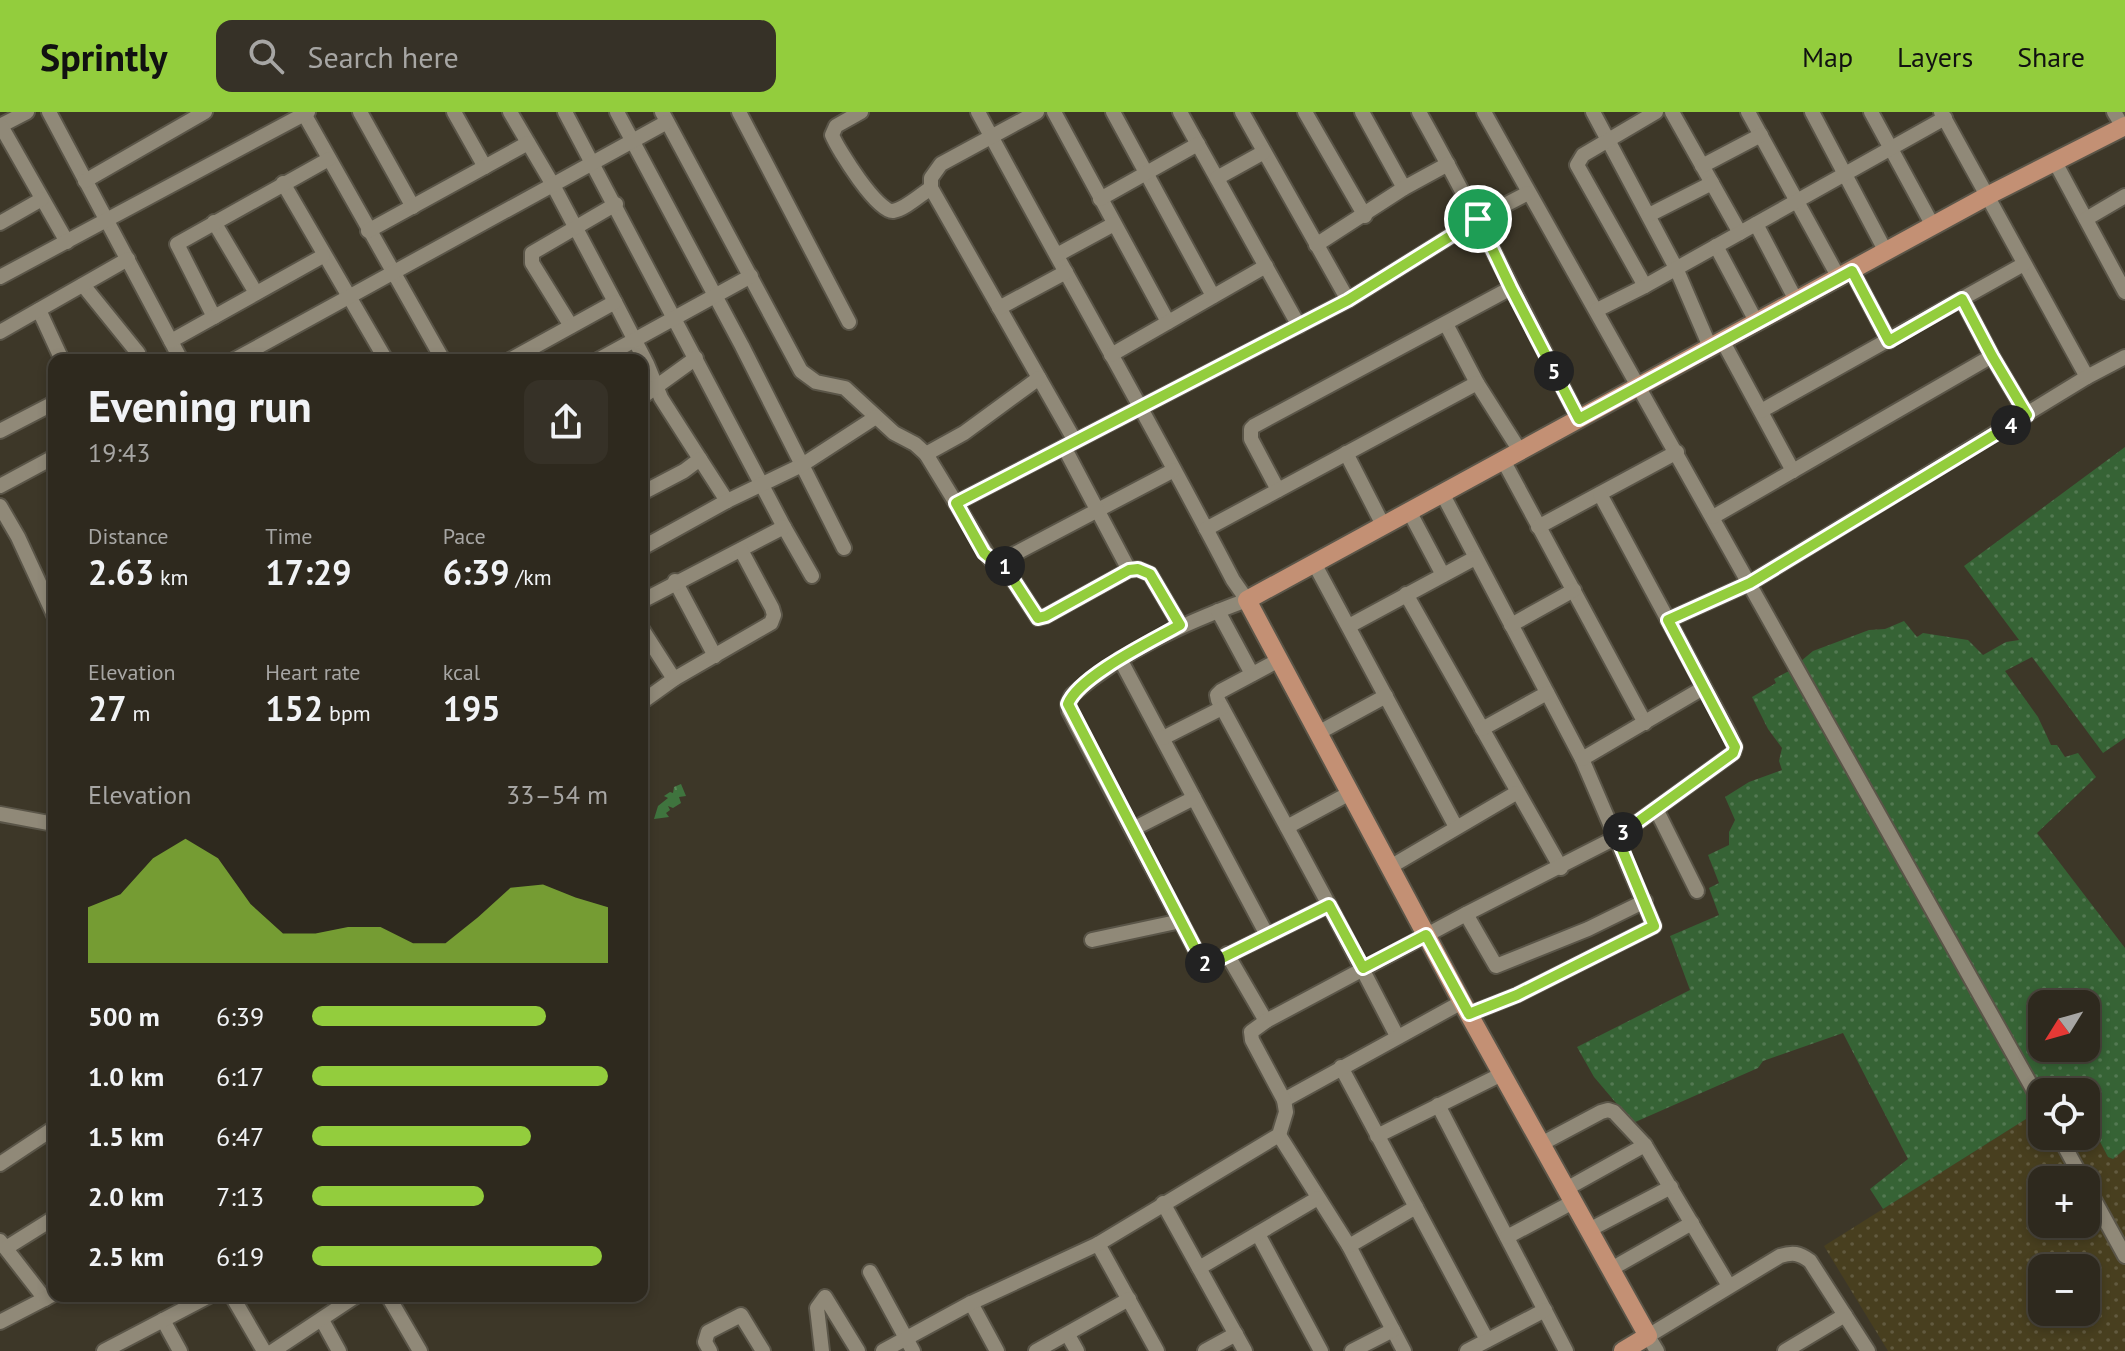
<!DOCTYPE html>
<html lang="en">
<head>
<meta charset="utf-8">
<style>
	:root { --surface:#2e291e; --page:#363127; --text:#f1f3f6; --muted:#a7a6a4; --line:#49453c; --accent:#93cd3d }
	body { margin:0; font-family:"PT Sans",sans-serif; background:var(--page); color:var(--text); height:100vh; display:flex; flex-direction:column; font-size:30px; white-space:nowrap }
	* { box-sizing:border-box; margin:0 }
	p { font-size:26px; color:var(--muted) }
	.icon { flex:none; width:44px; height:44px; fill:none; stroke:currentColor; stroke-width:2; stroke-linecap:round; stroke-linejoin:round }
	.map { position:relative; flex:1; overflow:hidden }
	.panel { position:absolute; left:48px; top:242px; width:600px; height:948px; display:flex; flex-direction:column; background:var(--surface); border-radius:16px; box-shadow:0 4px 12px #0003,0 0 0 2px var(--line) }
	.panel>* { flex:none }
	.needle { width:52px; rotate:233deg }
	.buttons { position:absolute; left:2028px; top:878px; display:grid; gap:16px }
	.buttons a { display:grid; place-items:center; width:72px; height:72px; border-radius:16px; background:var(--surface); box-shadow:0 4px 12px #0003,0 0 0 2px var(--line); font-size:40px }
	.pin { position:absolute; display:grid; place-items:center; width:68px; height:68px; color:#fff; margin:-34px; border:4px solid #fff; border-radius:50%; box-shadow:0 2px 8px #0007 }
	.km { position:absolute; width:40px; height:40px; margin:-20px; border-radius:50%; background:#222; color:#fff; font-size:22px; line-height:40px; text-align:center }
	.round { display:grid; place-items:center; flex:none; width:84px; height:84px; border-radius:16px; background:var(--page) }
	.headline { display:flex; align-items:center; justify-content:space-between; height:136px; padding:0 40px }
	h1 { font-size:44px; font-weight:800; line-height:60px }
	.figures { display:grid; grid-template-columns:repeat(3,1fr); gap:12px; height:136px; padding:8px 40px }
	.figures div { display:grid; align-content:center }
	.figures b { font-size:34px; font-weight:800 }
	.figures small { font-size:22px; font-weight:400 }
	.figures p { font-size:22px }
	.chart { height:224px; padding:16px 40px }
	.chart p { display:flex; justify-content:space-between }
	.chart svg { width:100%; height:144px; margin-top:8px; fill:var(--accent); opacity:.7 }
	ul { padding:0 40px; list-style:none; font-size:26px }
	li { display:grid; grid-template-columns:128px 96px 1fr; align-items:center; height:60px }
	li i { height:20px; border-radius:10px; background:var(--accent) }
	header { display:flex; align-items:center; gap:48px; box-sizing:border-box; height:112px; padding:0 40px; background:var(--accent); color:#111 }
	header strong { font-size:38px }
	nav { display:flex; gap:44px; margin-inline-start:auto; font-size:28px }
	.search { width:560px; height:72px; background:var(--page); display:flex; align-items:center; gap:20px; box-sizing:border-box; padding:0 28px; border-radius:16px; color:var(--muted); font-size:30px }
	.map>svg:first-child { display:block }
</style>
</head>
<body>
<header>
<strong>Sprintly</strong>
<div class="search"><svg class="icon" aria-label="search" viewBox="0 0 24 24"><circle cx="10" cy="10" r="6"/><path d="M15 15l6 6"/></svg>Search here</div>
<nav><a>Map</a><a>Layers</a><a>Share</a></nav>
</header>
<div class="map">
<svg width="2125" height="1239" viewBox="0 0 2125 1239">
	<defs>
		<pattern id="forest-crowns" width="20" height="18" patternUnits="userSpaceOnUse" patternTransform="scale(2)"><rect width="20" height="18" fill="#3f743e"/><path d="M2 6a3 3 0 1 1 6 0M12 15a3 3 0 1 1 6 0" fill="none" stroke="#5b8859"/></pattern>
		<pattern id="sand-dots" width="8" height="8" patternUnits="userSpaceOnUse" patternTransform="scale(2)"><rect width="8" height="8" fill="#483f1f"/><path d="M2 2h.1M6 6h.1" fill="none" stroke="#625a3f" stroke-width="1.8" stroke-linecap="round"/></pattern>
		<pattern id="garden-dots" width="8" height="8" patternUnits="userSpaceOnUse" patternTransform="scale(2)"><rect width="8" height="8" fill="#366335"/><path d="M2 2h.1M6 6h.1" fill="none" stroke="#537952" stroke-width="1.8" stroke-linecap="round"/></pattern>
	</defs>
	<rect width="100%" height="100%" fill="#3d3728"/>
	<!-- forest -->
	<path fill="url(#forest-crowns)" d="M681,672l5,12 -7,1 2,6 -8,5 -5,-2 2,4 -4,3 3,4 -15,2 4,-13 10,-8 -4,-2 6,-4 3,1 1,-6z"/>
	<!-- sand -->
	<path fill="url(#sand-dots)" fill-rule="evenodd" d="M2042,997v27h44v-21l22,42 5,2 12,-10v202h-237l-64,-105zM2042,1068h44v44h-44zM2042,1156h44v44h-44z"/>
	<!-- garden -->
	<path fill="url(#garden-dots)" fill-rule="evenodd" d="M2125,335v291l-22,15 -71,-96 -27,14 33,46 13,28h6l8,12 13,-4 18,24 -59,56 88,115v201l-12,10 -5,-2 -22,-42v-23l-14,-2 -30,2v17l-159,100 -13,-20 38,-30 -65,-126 -80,28 -5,7 -125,55 -39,-46 -17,-30 113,-57 -20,-54 49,-21 -10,-27 10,-5 -11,-28 21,-10v-13l6,-12 -10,-23 24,-15 33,-12 -3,-9 3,-13 -14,-19 -16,-32 24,-14 -2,-4 15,-8 24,-20 56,-21 16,-1 19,-8 13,16 6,-4 45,7 15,15 23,-13 13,-2 -55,-74zM2042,892h44v44h-44z"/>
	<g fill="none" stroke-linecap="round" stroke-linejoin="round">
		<!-- minor casing -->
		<g stroke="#5a5548" stroke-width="18">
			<g id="minor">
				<path d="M49,0l132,248"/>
				<path d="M303,0l140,248"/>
				<path d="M360,0l53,95"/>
				<path d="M454,0l31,55"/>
				<path d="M510,0l43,73 62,117 32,62 14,34 39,61"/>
				<path d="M565,0l219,415 28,49"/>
				<path d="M617,0l125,234 102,202"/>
				<path d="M662,0l139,259 15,11 29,6 49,45 21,11 11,10"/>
				<path d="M739,0l110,210"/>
				<path d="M861,0l-25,14 -4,9c6,15 46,78 61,76 12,-2 27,-16 38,-23"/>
				<path d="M978,0c84,156 173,310 255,468l14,20c-65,24 -122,50 -175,95l-4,9 1,7 132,249 9,4 119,-59 68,131"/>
				<path d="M1037,0l-96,52 -10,14v10l144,253"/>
				<path d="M1054,0l114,210"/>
				<path d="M1113,0l100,184"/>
				<path d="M1180,0l119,214"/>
				<path d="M1242,0l106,188"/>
				<path d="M1305,0l60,104"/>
				<path d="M1362,0l42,76"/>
				<path d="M1419,0c57,101 107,204 160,307"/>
				<path d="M1484,0l558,993"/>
				<path d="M1593,0l83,156 34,79"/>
				<path d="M1672,0l68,121"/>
				<path d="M1748,0l91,166"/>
				<path d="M1812,0l74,140"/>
				<path d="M1871,0l62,114"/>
				<path d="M1941,0l146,265"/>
				<path d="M2114,0l9,15"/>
				<path d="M0,14l27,-14"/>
				<path d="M1,14l66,116"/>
				<path d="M2055,50l70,130"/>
				<path d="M1702,54l59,-31"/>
				<path d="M1217,66l47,-26"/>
				<path d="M85,69l120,-69"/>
				<path d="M283,71l103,177"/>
				<path d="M1100,87l98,-55"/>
				<path d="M1649,103l63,-32"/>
				<path d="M2086,107l39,-23"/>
				<path d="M214,110l42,71"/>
				<path d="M0,111l42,-24"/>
				<path d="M1756,112l41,78"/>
				<path d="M368,119l160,-88"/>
				<path d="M1316,133l88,-57 44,-24"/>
				<path d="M1716,134l41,77"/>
				<path d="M1057,143l57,-31"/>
				<path d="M1852,159l37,70"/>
				<path d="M0,165l308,-165"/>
				<path d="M83,173l55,68 -6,7"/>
				<path d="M1645,174l-68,-121 6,-10 73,-43"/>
				<path d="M1962,187l30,57 35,59"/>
				<path d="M999,196l67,-36"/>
				<path d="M39,198l23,50"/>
				<path d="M1597,198l48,-24 300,-168"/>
				<path d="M214,205l-37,-73 152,-85"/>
				<path d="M1446,212l31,59 43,68"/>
				<path d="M571,214l-39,-63v-10l84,-49"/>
				<path d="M0,220l128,-73"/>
				<path d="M1722,228l71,131"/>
				<path d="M171,229l152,-85"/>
				<path d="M1111,243l155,-89"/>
				<path d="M234,248l433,-238"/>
				<path d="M510,248l105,-58"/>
				<path d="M598,248l153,-84"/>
				<path d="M1039,266l-75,55 -38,21 64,105 11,2 173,-91"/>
				<path d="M642,285l54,-39"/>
				<path d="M1761,299l263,-147"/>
				<path d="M0,319l54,-28"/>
				<path d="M1064,335l65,123"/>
				<path d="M1346,341l37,72"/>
				<path d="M1503,348l142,263"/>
				<path d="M0,374l54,-29"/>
				<path d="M1278,378l-27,-51v-10l3,-3 257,-138"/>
				<path d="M642,381l42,-22 16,-12 27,42"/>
				<path d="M1442,381l140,266 72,167 -137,69 -48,19"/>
				<path d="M956,391l392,-203 130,-81 50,-26"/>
				<path d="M0,394l18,31 36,78"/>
				<path d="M1409,399l34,64"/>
				<path d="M1713,405l279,-161"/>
				<path d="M1538,415l139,-75"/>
				<path d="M1206,417l271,-146"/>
				<path d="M642,436l85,-47 75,-36 74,-48"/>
				<path d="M1001,449l37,57 8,-2 83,-46 9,-1 12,5 30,51"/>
				<path d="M1314,451l142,264"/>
				<path d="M675,469l40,75"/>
				<path d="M1406,482l155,274"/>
				<path d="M642,489l142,-74"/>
				<path d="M1218,499l34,63"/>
				<path d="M1668,508l82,-37 337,-206 38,-20"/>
				<path d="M1511,513l63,-35"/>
				<path d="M1349,514l126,-68"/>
				<path d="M642,517l32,50 -32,23"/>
				<path d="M1120,547l147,276"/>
				<path d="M1279,548l-58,31 -4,4 1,5 111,205"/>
				<path d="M674,567l97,-56 3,-8 -2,-7 -31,-58"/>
				<path d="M1482,617l65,-36"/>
				<path d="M1318,621l68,-37"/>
				<path d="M1163,626l59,-30"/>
				<path d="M1582,647l121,-71"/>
				<path d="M1656,697l41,82"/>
				<path d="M0,702l54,10"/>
				<path d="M1287,715l63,-34"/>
				<path d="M1133,717l61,-31"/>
				<path d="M1390,755l126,-74"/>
				<path d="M1466,802l30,52 92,-37 57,-28"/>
				<path d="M1092,828l89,-19"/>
				<path d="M1227,842l39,67"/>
				<path d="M1341,955l146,273"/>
				<path d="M1284,988l178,-98"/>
				<path d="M1438,993l128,246"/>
				<path d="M1279,1023l70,111 55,105"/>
				<path d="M1377,1024l125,-62"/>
				<path d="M2059,1024l24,44"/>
				<path d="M1541,1032l60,-32 7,-2 6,2 31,33 84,141"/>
				<path d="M0,1052l54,-36"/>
				<path d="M2086,1073l39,71"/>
				<path d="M1566,1077l79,-44"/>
				<path d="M1163,1091l82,148"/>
				<path d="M1589,1118l82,-43"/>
				<path d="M1258,1122l63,117"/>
				<path d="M1507,1125l66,-35"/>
				<path d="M0,1129l45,58"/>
				<path d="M1098,1132l59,107"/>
				<path d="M1349,1134l67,-39"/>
				<path d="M6,1136l48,-30"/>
				<path d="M1199,1156l119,-70"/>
				<path d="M1611,1157l81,-46"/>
				<path d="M870,1160l43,79"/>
				<path d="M232,1184l32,55"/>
				<path d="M388,1184l32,55"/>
				<path d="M971,1191l26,48"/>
				<path d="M163,1208l17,31"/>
				<path d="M322,1208l17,31"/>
				<path d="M0,1210l54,-28"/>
				<path d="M1068,1223l9,16"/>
				<path d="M104,1239l105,-55"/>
				<path d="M273,1239l83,-55"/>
				<path d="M710,1239l-5,-9 3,-10 33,-17 22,36"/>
				<path d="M822,1239l-5,-43 8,-11 33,54"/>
				<path d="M883,1239l88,-48 127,-59 181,-109 7,-23 -2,-12 -32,-60 -1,-8 15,-11 200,-107 151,-77 116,-84 2,-6 -6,-14 -129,-239"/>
				<path d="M1036,1239l93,-52"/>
				<path d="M1205,1239l31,-17"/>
				<path d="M1352,1239l41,-21"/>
				<path d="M1467,1239l78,-41"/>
				<path d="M1657,1239l-9,-15 132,-80c13,-4 19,-3 30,5l58,90"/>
				<path d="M1785,1239l60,-36"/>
			</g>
		</g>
		<!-- major casing -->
		<g stroke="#5a5548" stroke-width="22">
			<path id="major" d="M1623,1239l25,-15 -186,-334 -215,-402 742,-405 136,-69"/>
		</g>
		<!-- minor -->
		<use href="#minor" stroke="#908978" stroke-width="14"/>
		<!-- major -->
		<use href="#major" stroke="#c39074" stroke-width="18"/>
	</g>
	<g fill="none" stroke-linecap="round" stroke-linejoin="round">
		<!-- route casing -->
		<g stroke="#fff" stroke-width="16">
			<path id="route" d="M1478,107l33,69 68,131 273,-148 37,70 73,-42 30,57 35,59 -277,168 -82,37 67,127 -2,6 -116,84 37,89 -137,69 -48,19 -43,-79 -63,33 -34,-63 -119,59 -9,-4 -133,-256c11,-28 84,-63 112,-79l-30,-51 -12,-5 -9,1 -83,46 -8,2 -37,-57h-7l-10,-8 -28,-50 392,-203z"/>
		</g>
		<!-- route -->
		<use href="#route" stroke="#93cd3d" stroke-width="10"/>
	</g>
</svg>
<div class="buttons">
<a><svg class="needle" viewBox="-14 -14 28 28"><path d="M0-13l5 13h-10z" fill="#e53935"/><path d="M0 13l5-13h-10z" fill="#a7a6a4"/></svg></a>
<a><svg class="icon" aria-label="locate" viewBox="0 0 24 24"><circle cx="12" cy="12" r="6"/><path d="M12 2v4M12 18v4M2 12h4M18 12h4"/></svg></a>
<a>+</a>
<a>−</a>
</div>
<div class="pin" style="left:1478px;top:107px;background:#1e9e55"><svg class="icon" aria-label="arrive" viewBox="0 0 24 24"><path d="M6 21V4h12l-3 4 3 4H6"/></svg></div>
<b class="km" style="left:1005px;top:454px">1</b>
<b class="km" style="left:1205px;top:851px">2</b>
<b class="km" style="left:1623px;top:720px">3</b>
<b class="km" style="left:2011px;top:313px">4</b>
<b class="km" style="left:1554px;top:259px">5</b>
<section class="panel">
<div class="headline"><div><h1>Evening run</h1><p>19:43</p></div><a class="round"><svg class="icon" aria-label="share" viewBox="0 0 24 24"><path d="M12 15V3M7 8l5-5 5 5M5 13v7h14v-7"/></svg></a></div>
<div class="figures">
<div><p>Distance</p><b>2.63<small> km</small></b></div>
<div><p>Time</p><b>17:29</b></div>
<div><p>Pace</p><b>6:39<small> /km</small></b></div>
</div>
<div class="figures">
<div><p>Elevation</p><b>27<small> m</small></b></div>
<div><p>Heart rate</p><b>152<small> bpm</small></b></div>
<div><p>kcal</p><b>195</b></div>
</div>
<div class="chart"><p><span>Elevation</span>33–54 m</p>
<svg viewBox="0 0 160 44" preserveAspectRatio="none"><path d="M0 44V27L10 23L20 12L30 6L40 12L50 26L60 35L70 35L80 33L90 33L100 38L110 38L120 30L130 21L140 20L150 24L160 27V44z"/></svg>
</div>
<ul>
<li><b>500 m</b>6:39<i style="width:79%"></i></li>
<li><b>1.0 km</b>6:17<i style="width:100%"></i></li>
<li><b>1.5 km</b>6:47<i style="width:74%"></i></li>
<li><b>2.0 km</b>7:13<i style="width:58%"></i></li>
<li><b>2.5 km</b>6:19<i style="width:98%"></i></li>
</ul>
</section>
</div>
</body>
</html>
